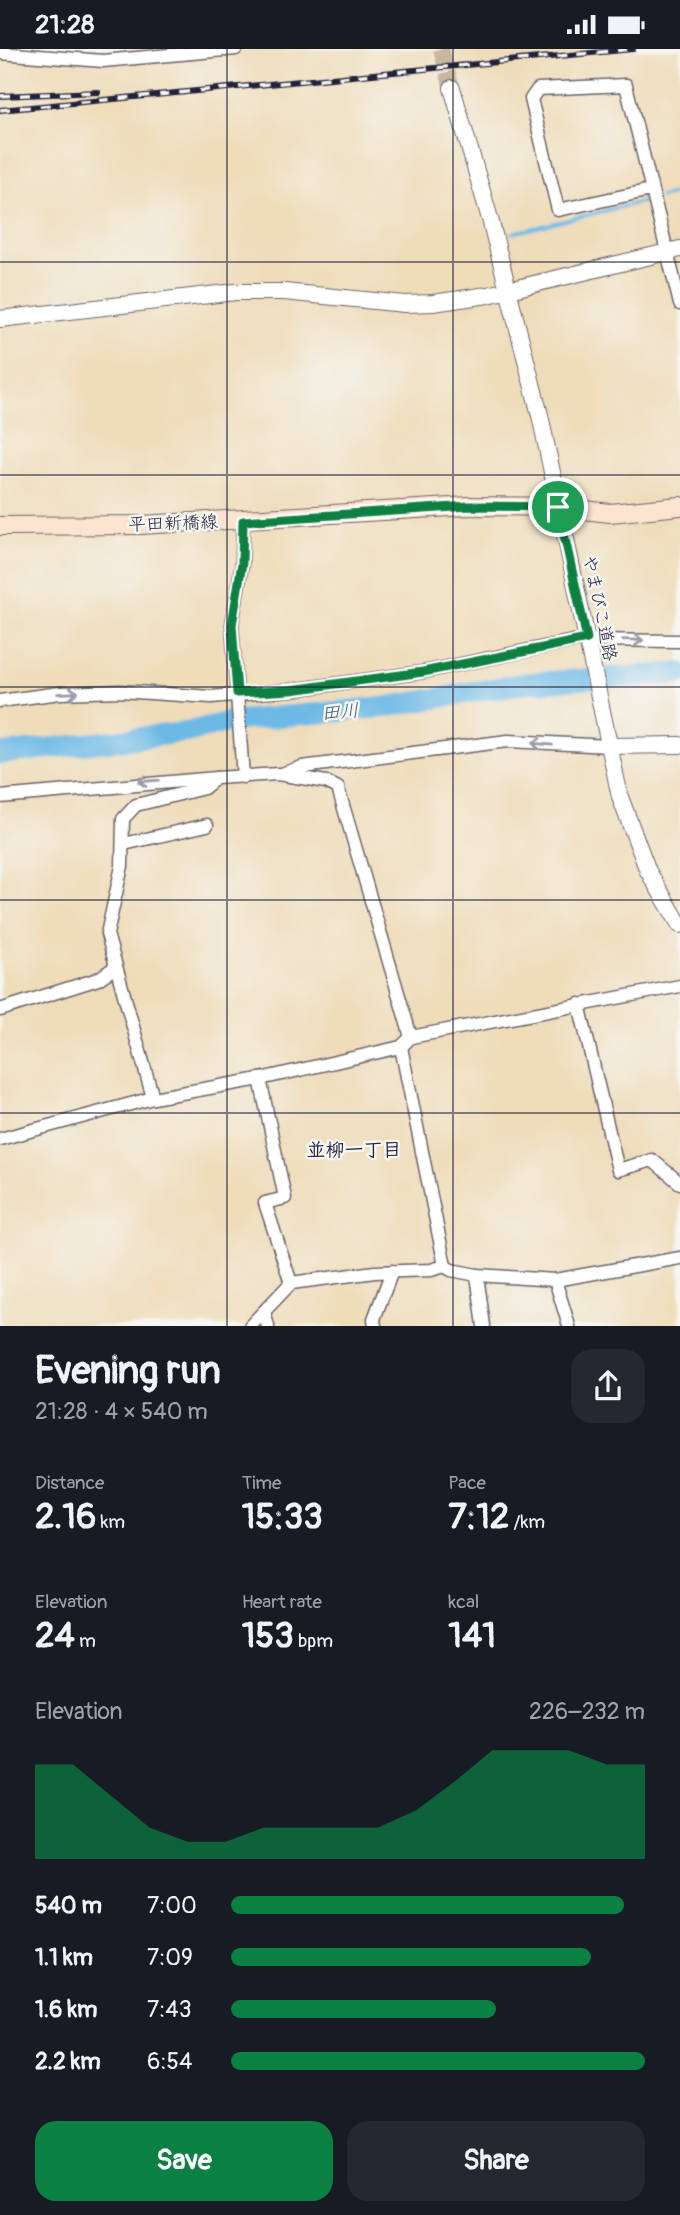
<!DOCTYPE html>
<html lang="en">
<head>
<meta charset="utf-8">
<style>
	:root { --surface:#171b24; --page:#242831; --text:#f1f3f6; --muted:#9ea1a6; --accent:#0b8043 }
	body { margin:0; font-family:Pangolin,"Klee One",sans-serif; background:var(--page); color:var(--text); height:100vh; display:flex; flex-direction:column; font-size:26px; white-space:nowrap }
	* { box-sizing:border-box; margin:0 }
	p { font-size:23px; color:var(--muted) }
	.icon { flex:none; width:38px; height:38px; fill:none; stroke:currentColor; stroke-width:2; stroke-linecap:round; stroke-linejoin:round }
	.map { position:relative; height:1277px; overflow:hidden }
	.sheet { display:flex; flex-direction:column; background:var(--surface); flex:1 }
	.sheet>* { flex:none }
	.pin { position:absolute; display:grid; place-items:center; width:60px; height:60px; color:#fff; margin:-30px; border:4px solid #fff; border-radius:50%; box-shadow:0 2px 7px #0007 }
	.round { display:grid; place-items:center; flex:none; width:74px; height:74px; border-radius:21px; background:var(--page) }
	.head { display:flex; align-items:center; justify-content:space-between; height:119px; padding:0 35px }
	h1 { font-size:38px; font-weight:700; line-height:52px }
	.metrics { display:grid; grid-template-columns:repeat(3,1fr); gap:10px; height:119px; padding:7px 35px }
	.metrics div { display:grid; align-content:center }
	.metrics b { font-size:35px; font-weight:700 }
	.metrics small { font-size:19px; font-weight:400 }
	.metrics p { font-size:19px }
	.chart { height:196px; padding:14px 35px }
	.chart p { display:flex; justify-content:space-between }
	.chart svg { width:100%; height:126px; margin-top:7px; fill:var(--accent); opacity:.7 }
	.cta { display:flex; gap:14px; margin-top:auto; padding:14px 35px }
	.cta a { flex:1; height:80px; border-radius:21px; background:var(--accent); color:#fff; font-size:28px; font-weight:700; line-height:80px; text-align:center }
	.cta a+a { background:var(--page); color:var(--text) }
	ul { padding:0 35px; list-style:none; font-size:23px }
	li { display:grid; grid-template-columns:112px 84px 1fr; align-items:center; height:52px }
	li i { height:18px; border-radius:9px; background:var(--accent) }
	.status { display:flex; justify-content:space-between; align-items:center; height:49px; padding:0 35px; background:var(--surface); direction:ltr }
	.status svg { height:19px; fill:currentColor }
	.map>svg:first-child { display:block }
</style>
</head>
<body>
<div class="status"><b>21:28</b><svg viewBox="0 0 49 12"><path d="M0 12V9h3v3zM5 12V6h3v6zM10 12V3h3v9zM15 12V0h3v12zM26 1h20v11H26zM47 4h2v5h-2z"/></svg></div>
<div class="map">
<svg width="680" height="1277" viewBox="0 0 680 1277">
	<rect width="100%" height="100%" fill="#f6f6f2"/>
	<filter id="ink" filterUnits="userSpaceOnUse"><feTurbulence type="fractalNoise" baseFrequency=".0143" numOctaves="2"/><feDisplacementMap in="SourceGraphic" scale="14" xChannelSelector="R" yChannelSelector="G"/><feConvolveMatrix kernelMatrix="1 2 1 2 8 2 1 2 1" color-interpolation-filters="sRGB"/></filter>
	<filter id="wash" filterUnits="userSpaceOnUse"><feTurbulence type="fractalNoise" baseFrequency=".00686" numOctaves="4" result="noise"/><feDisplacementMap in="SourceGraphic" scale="28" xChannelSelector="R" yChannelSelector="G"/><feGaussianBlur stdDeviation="1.57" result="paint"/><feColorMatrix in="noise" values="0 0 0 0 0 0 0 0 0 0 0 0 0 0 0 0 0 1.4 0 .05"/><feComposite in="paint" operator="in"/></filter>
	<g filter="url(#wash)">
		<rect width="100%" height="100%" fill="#efdcb9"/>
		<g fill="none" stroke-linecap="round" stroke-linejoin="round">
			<!-- stream -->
			<g stroke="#6db9e6" stroke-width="3.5">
				<path d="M660,148l20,-5"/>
				<path d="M513,184l132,-32"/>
			</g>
			<!-- river -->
			<path stroke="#6db9e6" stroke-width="21" d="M0,705l188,-22 44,-11 154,-14 139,-24 155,-10"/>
		</g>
	</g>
	<g filter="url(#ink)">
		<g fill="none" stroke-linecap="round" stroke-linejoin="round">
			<!-- tertiary-tunnel -->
			<path stroke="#c6b7a0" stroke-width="16" stroke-dasharray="16 8" stroke-linecap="butt" d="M441,0l11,39"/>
			<!-- minor casing -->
			<g stroke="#6a6367" stroke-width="15">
				<g id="minor">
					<path d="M0,4l103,8 133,-12"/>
					<path d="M651,141l-93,20 -27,-111 7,-10 88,-4 54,219"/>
					<path d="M243,472l-1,43 -10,61 11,152"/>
					<path d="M0,652l60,-8 60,-2 91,6 80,-7 132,-18 155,-32 102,1"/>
					<path d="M284,724l18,-6 206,-26 102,5"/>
					<path d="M0,748l216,-19"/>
					<path d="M124,795l83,-19"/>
					<path d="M579,955l39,166 34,-10 28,23"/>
					<path d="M0,961l98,-31 16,-11"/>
					<path d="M401,998l44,219 6,4 26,5 78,5 125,-22"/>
					<path d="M260,1030l25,119 -20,5 26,80"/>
					<path d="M153,1049l-46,-164 15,-68 1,-47 13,-14 68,-17 12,-10 62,-4 48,8 12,6 73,249"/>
					<path d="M0,1090l153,-41 107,-19 141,-32 10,-10 269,-51"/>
					<path d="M477,1226l7,51"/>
					<path d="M555,1231l14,46"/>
					<path d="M264,1263l4,14"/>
					<path d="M250,1277l41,-43 84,-11 56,-2 14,-4"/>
					<path d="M375,1277l-1,-7 18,-48"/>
				</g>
			</g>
			<!-- tertiary casing -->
			<g stroke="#6a6367" stroke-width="18">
				<g id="tertiary">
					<path d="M452,39l38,131 50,196 80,382 28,74 32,54"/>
					<path d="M0,270l235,-27h49l121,12 28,-1 55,-8 192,-46"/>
					<path d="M610,697l70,-1"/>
				</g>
			</g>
			<!-- secondary casing -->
			<g stroke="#6a6367" stroke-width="20">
				<path id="secondary" d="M0,477l141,-1 328,-19 89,1 52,6 70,-7"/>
			</g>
			<!-- minor -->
			<use href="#minor" stroke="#fff" stroke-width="12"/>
			<!-- tertiary -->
			<use href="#tertiary" stroke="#fff" stroke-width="16"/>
			<!-- secondary -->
			<use href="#secondary" stroke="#fde4d0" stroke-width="18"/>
			<!-- rail casing -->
			<g stroke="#22223b" stroke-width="6">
				<g id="rail">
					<path d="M0,47l98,-4"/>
					<path d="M0,61l633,-61"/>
				</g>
			</g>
			<!-- rail -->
			<use href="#rail" stroke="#f6f6f2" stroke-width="3.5" stroke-dasharray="10" stroke-linecap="butt"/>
		</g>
		<!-- one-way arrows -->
		<defs><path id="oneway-shaft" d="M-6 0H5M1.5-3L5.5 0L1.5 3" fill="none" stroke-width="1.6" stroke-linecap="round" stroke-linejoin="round" transform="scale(1.75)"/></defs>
		<g stroke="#9c9ca7">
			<use href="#oneway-shaft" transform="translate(633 591) rotate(2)"/>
			<use href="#oneway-shaft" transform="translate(68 644) rotate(-3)"/>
			<use href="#oneway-shaft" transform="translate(542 695) rotate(-174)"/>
			<use href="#oneway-shaft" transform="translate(148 732) rotate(175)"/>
		</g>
	</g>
	<g fill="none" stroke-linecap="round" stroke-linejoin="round" filter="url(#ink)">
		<!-- route casing -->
		<g stroke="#fff" stroke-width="14">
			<path id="route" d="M470,457l88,1 29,132 -164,33 -132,18 -54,3 -5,-68 10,-62 1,-42z"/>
		</g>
		<!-- route -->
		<use href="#route" stroke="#0b8043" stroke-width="9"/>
	</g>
	<!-- grid -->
	<path fill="none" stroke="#22223b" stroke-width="2" stroke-opacity="0.55" d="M227,0v1277M453,0v1277M0,213h680M0,426h680M0,638h680M0,851h680M0,1064h680"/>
	<g text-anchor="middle" stroke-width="5" stroke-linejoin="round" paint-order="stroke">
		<!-- street labels -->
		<g font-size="18" fill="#22223b" stroke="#f6f6f2">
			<text transform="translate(173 474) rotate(-2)" y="6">平田新橋線</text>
			<text transform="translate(600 559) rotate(78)" y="6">やまびこ道路</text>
		</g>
		<!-- water labels -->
		<g font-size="19" font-style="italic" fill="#3c5777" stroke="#f6f6f2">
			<text transform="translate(340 662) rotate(-5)" y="7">田川</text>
		</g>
		<!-- neighbourhood labels -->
		<g font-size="19" font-weight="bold" fill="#22223b" stroke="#f6f6f2">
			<text x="354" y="1107">並柳一丁目</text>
		</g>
	</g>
</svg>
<div class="pin" style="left:558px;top:458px;background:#1e9e55"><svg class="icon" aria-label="arrive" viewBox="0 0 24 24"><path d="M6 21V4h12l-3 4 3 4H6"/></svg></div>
</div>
<section class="sheet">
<div class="head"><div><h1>Evening run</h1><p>21:28 · 4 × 540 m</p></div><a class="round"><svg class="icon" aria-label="share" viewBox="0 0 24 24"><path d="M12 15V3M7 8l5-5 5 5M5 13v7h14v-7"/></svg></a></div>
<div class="metrics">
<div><p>Distance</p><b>2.16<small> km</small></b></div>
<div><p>Time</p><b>15:33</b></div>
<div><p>Pace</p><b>7:12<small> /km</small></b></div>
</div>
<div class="metrics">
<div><p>Elevation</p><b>24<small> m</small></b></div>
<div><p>Heart rate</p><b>153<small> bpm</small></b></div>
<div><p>kcal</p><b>141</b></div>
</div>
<div class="chart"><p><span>Elevation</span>226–232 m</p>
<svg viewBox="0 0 160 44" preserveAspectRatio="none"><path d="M0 44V11L10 11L20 22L30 33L40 38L50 38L60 33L70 33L80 33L90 33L100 27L110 17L120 6L130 6L140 6L150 11L160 11V44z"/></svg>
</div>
<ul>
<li><b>540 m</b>7:00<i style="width:95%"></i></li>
<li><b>1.1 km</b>7:09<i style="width:87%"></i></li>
<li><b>1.6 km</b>7:43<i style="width:64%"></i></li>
<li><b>2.2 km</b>6:54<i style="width:100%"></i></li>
</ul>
<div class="cta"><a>Save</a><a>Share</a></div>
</section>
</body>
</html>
